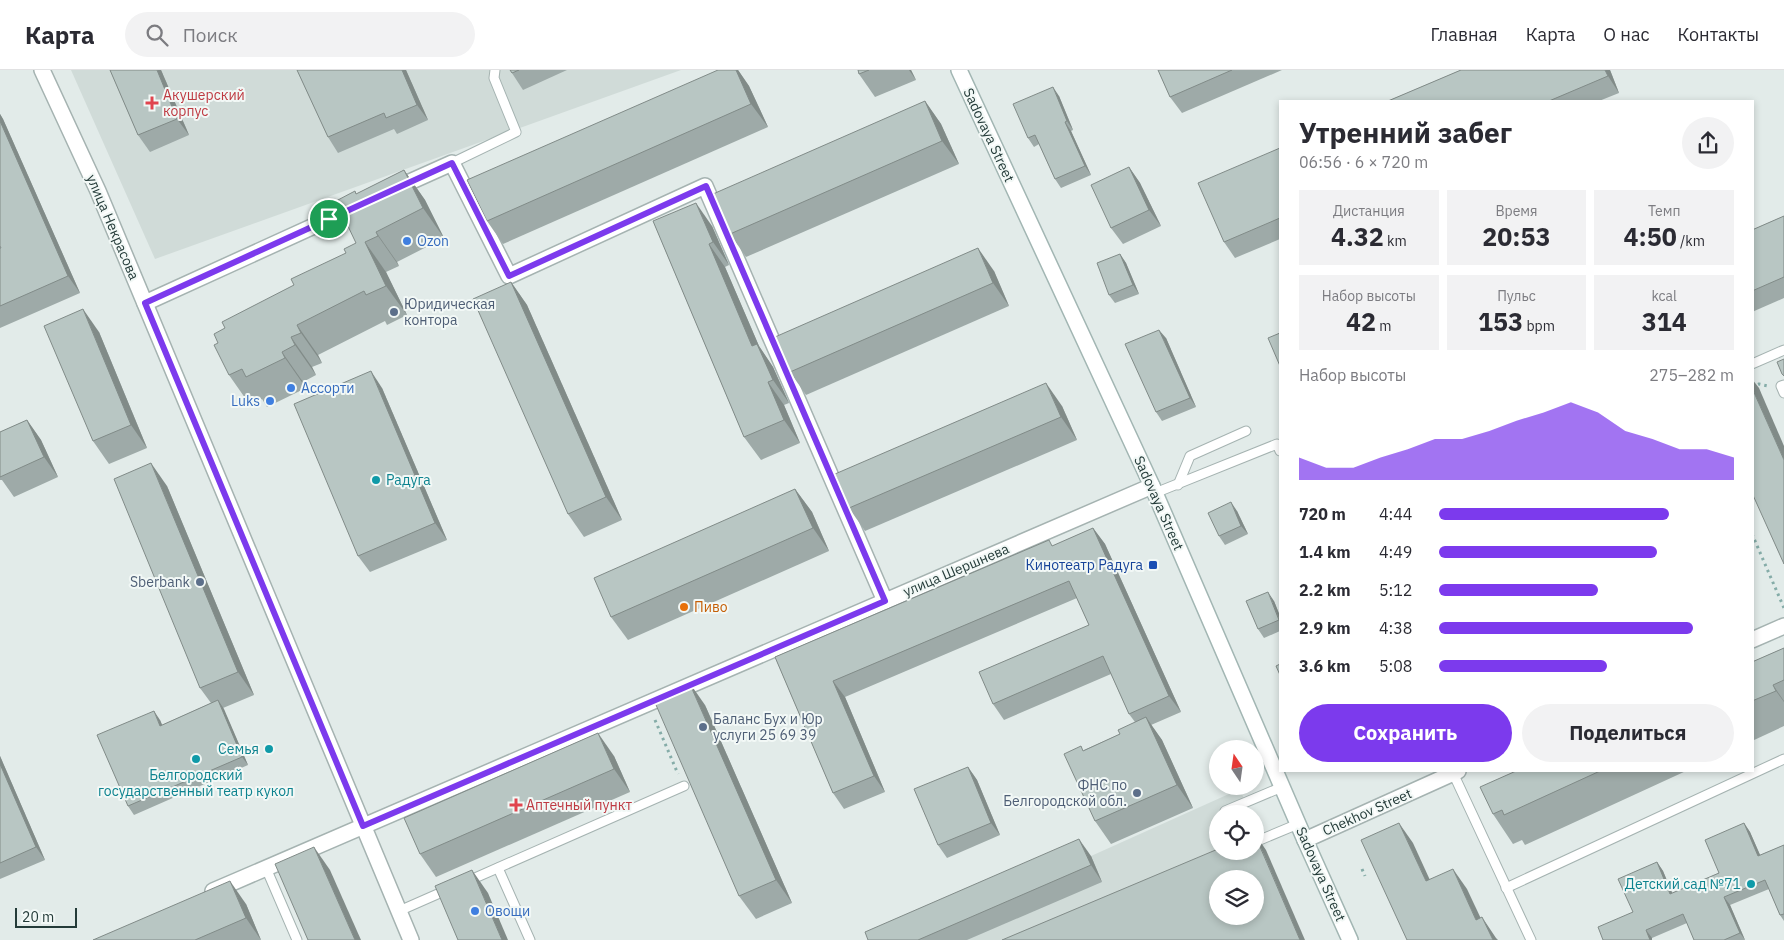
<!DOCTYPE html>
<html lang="ru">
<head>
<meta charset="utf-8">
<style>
	:root { --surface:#fff; --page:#f2f2f3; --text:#2b2b33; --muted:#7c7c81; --line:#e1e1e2; --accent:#7c3aed }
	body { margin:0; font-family:"IBM Plex Sans",sans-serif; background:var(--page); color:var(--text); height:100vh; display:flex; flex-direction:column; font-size:19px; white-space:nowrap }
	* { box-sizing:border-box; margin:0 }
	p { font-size:16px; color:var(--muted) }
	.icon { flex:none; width:28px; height:28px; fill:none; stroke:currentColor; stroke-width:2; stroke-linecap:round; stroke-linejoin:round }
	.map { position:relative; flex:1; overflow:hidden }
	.side { position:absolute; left:1279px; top:30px; width:475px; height:672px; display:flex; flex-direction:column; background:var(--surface); border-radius:0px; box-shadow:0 2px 8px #0003 }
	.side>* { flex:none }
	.needle { width:32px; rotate:347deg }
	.controls { position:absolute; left:1209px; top:670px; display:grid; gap:10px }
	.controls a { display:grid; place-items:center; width:55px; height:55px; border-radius:50%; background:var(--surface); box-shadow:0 2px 8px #0003; font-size:25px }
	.scale { position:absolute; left:15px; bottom:12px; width:62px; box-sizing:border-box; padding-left:5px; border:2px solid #243b39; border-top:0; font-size:14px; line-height:18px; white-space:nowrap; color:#243b39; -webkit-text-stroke:4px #f2f8f6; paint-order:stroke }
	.pin { position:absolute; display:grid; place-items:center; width:42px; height:42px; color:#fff; margin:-21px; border:2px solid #fff; border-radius:50%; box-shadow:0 1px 5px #0007 }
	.round { display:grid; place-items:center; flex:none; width:52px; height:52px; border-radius:26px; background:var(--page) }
	.headline { display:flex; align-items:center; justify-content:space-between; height:85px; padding:0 20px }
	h1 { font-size:28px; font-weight:800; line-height:38px }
	.metrics { display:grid; grid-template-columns:repeat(3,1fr); gap:8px; height:85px; padding:5px 20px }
	.metrics div { display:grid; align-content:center; border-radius:0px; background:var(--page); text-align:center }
	.metrics b { font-size:25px; font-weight:800 }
	.metrics small { font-size:14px; font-weight:400 }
	.metrics p { font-size:14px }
	.chart { height:140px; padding:10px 20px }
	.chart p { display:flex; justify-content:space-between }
	.chart svg { width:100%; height:90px; margin-top:5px; fill:var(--accent); opacity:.7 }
	.primary-button { display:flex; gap:10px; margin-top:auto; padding:10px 20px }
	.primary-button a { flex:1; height:58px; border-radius:30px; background:var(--accent); color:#fff; font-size:20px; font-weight:800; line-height:58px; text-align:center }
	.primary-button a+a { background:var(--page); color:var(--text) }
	ul { padding:0 20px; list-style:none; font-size:16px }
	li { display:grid; grid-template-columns:80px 60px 1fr; align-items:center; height:38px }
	li i { height:12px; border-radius:6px; background:var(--accent) }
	header { display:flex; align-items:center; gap:30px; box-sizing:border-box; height:70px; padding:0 25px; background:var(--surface); border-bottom:1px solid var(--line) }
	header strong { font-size:24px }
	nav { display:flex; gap:28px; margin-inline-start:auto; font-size:18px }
	.search { width:350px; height:45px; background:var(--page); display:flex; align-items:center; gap:12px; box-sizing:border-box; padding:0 18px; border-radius:28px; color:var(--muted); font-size:19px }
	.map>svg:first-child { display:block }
</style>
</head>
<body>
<header>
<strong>Карта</strong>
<div class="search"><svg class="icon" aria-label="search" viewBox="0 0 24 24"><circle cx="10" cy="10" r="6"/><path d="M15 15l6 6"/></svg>Поиск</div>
<nav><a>Главная</a><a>Карта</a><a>О нас</a><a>Контакты</a></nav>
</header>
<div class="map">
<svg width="1784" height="870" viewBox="0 0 1784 870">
	<rect width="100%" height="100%" fill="#e2ebe9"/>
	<!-- built -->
	<g fill="#d0dbd8" fill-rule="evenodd">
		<path d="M71,0h610l-526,189z"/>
		<path d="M1240,719l10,25h-32v37h37v-24l46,113h-397zM1218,809h37v37h-37z"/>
	</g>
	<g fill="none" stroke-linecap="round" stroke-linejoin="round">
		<!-- service casing -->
		<g stroke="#a5b3b1" stroke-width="11">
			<g id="service">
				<path d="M452,93l64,-31 -22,-54 1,-8"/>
				<path d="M1752,294l32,-14"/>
				<path d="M1784,315l-3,1 3,7"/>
				<path d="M1178,415l12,-29 56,-25"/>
				<path d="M1155,423l122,-49 3,7"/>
				<path d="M1453,703l78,167"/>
				<path d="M1225,741l57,-24"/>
				<path d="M1255,772l43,-18"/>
				<path d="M266,798l31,72"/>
				<path d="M498,798l32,72"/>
				<path d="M468,811l216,-95"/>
				<path d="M1506,818l278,-129"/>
				<path d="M399,841l50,-22"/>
			</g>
		</g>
		<!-- minor casing -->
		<g stroke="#a5b3b1" stroke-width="18">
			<g id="minor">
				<path d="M42,0l56,121 313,749"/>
				<path d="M394,119l58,-26 57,113 196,-90 180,415"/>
				<path d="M145,233l215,-98"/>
				<path d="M1752,570l32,-14"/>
				<path d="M1305,770l153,-69"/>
				<path d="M213,821l939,-405"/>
			</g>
		</g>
		<!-- secondary casing -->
		<g stroke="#a2b6b3" stroke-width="18">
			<path id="secondary" d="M959,0l193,416 153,354 45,100"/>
		</g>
		<!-- path -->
		<g stroke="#85aca8" stroke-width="3" stroke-dasharray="2.5 4" stroke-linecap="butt">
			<path d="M1752,317l7,-3 9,2"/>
			<path d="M1752,464l32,74"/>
			<path d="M655,650l23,54"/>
			<path d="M1362,799l3,7"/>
		</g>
		<!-- service -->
		<use href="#service" stroke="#fff" stroke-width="9"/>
		<!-- minor -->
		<use href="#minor" stroke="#fff" stroke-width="15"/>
		<!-- secondary -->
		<use href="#secondary" stroke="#fff" stroke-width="15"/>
	</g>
	<!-- wall -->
	<g fill="#9eaaa8">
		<path d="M110,0h51l28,65 -39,17 -12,-17z"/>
		<path d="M297,0h109l22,50 -31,14 -3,-5 -56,24 -10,-16z"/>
		<path d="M510,0h57l-44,20z"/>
		<path d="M718,0h20l11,16 19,41 -265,117 -16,-23z"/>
		<path d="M858,0h53l5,10 -41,17 -16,-23z"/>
		<path d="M1158,0h124l-100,43 -12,-16z"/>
		<path d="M1461,0h149l9,23 -20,8h-211z"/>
		<path d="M1059,26l14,34 -2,1 20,44 -30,13 -6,-9 -16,-35 -5,3 -6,-9z"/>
		<path d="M925,31l16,23 18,40 -213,93 -16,-23z"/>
		<path d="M0,44l3,5 77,174 -80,35v-80h1l-1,-2z"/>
		<path d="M1280,78v91l-45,19 -11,-16z"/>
		<path d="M1129,97l11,16 21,43 -38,18 -12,-16z"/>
		<path d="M404,100l21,30 19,38 -47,24 2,4 -13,6 21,43 -20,10 -2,-4 -67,34 4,8 -10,4 4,8 -13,7 3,6 -39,19 -5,-8 -12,6 -21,-30 -11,-32 7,-15 121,-75 10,-10 1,-49z"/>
		<path d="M1784,146v82l-32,14v-82z"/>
		<path d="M653,151l59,5 17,39 -4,2 34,79 14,21 16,36 -5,2 16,38 -39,17 -17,-23z"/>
		<path d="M1120,184l6,9 13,31 -24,9 -6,-8z"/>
		<path d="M994,201l15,35 -203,89 -16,-23z"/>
		<path d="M511,212l16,23 95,215 -38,17 -16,-23z"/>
		<path d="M99,262l48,116 -38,16 -16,-23z"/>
		<path d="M1166,268l30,69 -34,14 -6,-9z"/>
		<path d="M382,318l65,152 -77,32 -12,-16z"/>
		<path d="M1062,336l15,34 -212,91 -16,-23z"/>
		<path d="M27,350l14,20 17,37 -44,20 -12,-17h-2v-48z"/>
		<path d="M167,416l87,209 -31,13 25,57 -114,50 -6,-9 32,-86 2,5 49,-22 -11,-15z"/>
		<path d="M795,419l17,23 17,39 -201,89 -17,-23z"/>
		<path d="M1237,441l11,23 -23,11 -6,-9z"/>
		<path d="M1093,458l12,16 76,168 -30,13 11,15 31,68 -82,36 -16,-23 -11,-71 36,-16 15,-12 -6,-8 -18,-40 -107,46 -11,-16 96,-79 -12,-27 -232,99 40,95 -41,17 -11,-16 -58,-136 278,-111z"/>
		<path d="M1274,531l6,15v15l-16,7 -6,-9z"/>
		<path d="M1784,578v78l-32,15v-79z"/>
		<path d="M705,635l87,198 -36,16 -17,-23z"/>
		<path d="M0,686l45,104 -45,19z"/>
		<path d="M614,686l16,36 -194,85 -16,-23z"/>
		<path d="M968,697l9,13 23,55 -53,23 -9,-13z"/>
		<path d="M1516,701h170l-161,74 -3,-5 -9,4 -20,-30z"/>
		<path d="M1744,753l6,9 10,23 24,-10v76l-4,-6 -11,-26 -39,16 15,35h-51l-7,-17 -35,15v2h-49l30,-28 24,-50 6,9 9,22 47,-20z"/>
		<path d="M1091,786l11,26 -135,58h-99z"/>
		<path d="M246,834l15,36h-168z"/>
	</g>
	<!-- shaded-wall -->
	<g fill="#818b88">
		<path d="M157,0h4l28,65 -12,-16z"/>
		<path d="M402,0h4l22,50 -11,-15z"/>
		<path d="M736,0h2l11,16 19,41 -17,-23z"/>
		<path d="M909,0h2l5,10z"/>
		<path d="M1605,0h5l9,23 -11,-17z"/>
		<path d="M1053,17l6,9 14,34 -6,-9z"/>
		<path d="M925,31l16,23 18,40 -17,-23z"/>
		<path d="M0,44l3,5 77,174 -12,-17 -68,-155z"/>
		<path d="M1065,52l6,9 20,44 -6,-9z"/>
		<path d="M1129,97l11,16 21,43 -12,-16z"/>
		<path d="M404,100l21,30 19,38 -21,-30z"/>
		<path d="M696,133l16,23 17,39 -16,-23z"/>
		<path d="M376,162l21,30 2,4 -21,-30z"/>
		<path d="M365,172l21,30 21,43 -21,-29z"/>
		<path d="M709,174l16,23 34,79 14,21 16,36 -16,-23 -21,-34z"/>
		<path d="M978,178l16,23 15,35 -16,-23z"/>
		<path d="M1120,184l6,9 13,31 -6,-9z"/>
		<path d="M511,212l16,23 95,215 -16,-23z"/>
		<path d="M83,239l16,23 48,116 -16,-23z"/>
		<path d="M297,255l21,30 4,8 -21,-30z"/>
		<path d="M1159,260l7,8 30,69 -6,-9z"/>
		<path d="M291,267l21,30 4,8 -21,-30z"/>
		<path d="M282,282l21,30 3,6 -21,-30z"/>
		<path d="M371,301l11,17 65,152 -12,-17z"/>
		<path d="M1752,309l7,9 25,58v14l-32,-72z"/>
		<path d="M768,312l16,23 16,38 -16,-23z"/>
		<path d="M1046,313l16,23 15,34 -16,-23z"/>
		<path d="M27,350l14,20 17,37 -14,-20z"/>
		<path d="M151,393l16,23 87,209 -16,-23z"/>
		<path d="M795,419l17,23 17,39 -16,-23z"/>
		<path d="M1231,432l6,9 11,23 -7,-8z"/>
		<path d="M1093,458l12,16 76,168 -12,-16z"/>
		<path d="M1268,522l6,9 6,15v5z"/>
		<path d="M833,611l12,16 40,95 -11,-16z"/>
		<path d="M689,612l16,23 87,198 -16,-23z"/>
		<path d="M1773,615l11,16v1l-8,-11z"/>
		<path d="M218,630l6,9 24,56 -6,-8z"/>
		<path d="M154,641l6,9 6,14 -6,-8z"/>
		<path d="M1146,647l16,23 31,68 -16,-23z"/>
		<path d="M598,663l16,23 16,36 -16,-23z"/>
		<path d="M0,686l45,104 -9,-13 -36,-83z"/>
		<path d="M968,697l9,13 23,55 -9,-12z"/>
		<path d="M1399,753l14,20 27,59 -14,-21z"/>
		<path d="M1744,753l6,9 14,32 -6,-8z"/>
		<path d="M1255,764l11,16 39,90h-5z"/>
		<path d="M1079,769l12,17 11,26 -11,-17z"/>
		<path d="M314,777l16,23 31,70h-6z"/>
		<path d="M1657,792l6,9 13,31 -6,-8z"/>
		<path d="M1453,799l14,20 24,51 -15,-20z"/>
		<path d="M472,800l16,23 20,47h-6z"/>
		<path d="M230,811l16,23 15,36 -15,-22z"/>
		<path d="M1724,827l6,8 15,35 -5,-7z"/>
		<path d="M1482,847l14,21 2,2h-5z"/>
		<path d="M1646,860l6,8v2h-2z"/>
	</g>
	<!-- building -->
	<g fill="#b8c6c3" stroke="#818b88" fill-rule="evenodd">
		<path d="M110,0h47l20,49 -39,16z"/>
		<path d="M297,0h105l15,35 -31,13 -2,-5 -56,24z"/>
		<path d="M510,0h9l-7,3z"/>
		<path d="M718,0h18l15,34 -264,117 -20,-41z"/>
		<path d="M858,0h11l-10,4z"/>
		<path d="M1158,0h74l-62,27z"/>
		<path d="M1461,0h144l3,6 -59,25h-161z"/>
		<path d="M1053,17l14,34 -2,1 20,44 -30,13 -20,-44 -7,3 -15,-34z"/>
		<path d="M925,31l17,40 -212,93 -17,-38v-2z"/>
		<path d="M0,51l68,155 -68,30v-58h1l-1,-2z"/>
		<path d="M1280,78v70l-56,24 -26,-59z"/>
		<path d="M1129,97l20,43 -38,18 -20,-43z"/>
		<path d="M404,100l19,38 -47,24 2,4 -13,6 21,44 -20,9 -2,-4 -67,34 4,8 -10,4 4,8 -13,7 3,6 -39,19 -4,-8 -13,6 -15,-30 4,-2 -4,-9 11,-6 -3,-6 72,-37 -3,-6 55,-26 -2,-4 12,-6 -20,-42 19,-10 1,3z"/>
		<path d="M696,133l17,39 -4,2 43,102 5,-2 16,36 -5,2 16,38 -40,17 -91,-216z"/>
		<path d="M1784,146v61l-32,14v-61z"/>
		<path d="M978,178l15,35 -203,89 -15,-35z"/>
		<path d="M1120,184l13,31 -24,10 -12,-32z"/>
		<path d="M511,212l95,215 -38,17 -95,-215z"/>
		<path d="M83,239l48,116 -38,16 -49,-115z"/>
		<path d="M1159,260l31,68 -34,14 -31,-68z"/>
		<path d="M1280,263v33l-12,-28z"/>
		<path d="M1784,289v17l-2,-2 -5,-12z"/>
		<path d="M371,301l64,152 -77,33 -64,-152z"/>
		<path d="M1046,313l15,34 -212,91 -14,-34z"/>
		<path d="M1752,318l32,72v104l-32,-71z"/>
		<path d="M27,350l17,37 -44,20v-45z"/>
		<path d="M151,393l87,209 -38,16 -86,-209z"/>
		<path d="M795,419l18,39 -202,89 -17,-39z"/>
		<path d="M1231,432l10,24 -22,10 -11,-23z"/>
		<path d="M1093,458l76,168 -40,18 -26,-58 -110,48 -14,-32 110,-47 -20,-44 -236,100 41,95 -41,17 -58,-136 274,-117 3,6z"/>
		<path d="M1268,522l11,28 -21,9 -12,-28z"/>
		<path d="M1784,578v32l-11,5 3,6 -24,10v-39z"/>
		<path d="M1280,594v11l-4,-9z"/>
		<path d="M689,612l87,198 -37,16 -86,-198z"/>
		<path d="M218,630l24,57 -114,49 -31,-71 57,-24 6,15z"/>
		<path d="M1146,647l31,68 -82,36 -31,-67 17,-8 2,5 37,-17 -2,-4z"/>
		<path d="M598,663l16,36 -194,85 -16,-36z"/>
		<path d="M0,694l36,83 -36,16z"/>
		<path d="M968,697l23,56 -53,22 -24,-56z"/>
		<path d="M1516,701h84l-96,44 -2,-5 -9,4 -13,-27z"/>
		<path d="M1399,753l27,58 27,-12 23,51 6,-3 11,23h-86l-46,-100z"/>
		<path d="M1744,753l14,33 26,-11v69l-4,1 -15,-35 -41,17 16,36 -16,7h-30l-11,-26 -37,16 4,10h-47l-5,-13 35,-15 -15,-33 39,-17 13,32 49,-21 -14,-33z"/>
		<path d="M1255,765l45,105h-298l216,-91v2h37zM1218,809h37v37h-37z"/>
		<path d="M1079,769l12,26 -173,75h-50l-3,-8z"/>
		<path d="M314,777l41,93h-47l-33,-76z"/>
		<path d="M472,800l30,70h-44l-23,-54z"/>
		<path d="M230,811l16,37 -51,22h-102z"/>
	</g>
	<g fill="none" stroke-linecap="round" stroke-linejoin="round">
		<!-- route casing -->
		<g stroke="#fff" stroke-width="10">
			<path id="route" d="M452,93l57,113 197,-90 179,415 -522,225 -218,-523z"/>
		</g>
		<!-- route -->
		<use href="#route" stroke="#7c3aed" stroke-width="6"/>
	</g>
	<!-- markers -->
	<g fill="#e0444e" stroke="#f2f8f6" stroke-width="2">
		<path d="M149.5 25.5h5v5h5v5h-5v5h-5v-5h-5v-5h5z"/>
		<path d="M513.5 727.5h5v5h5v5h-5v5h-5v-5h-5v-5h5z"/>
	</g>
	<g fill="#3f7fe0" stroke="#f2f8f6" stroke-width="2">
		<circle cx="407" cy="171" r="5"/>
		<circle cx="291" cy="318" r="5"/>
		<circle cx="270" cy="331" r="5"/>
		<circle cx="475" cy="841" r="5"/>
	</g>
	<g fill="#5c6f8a" stroke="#f2f8f6" stroke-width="2">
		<circle cx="394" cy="242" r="5"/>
		<circle cx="200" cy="512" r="5"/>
		<circle cx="703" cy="657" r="5"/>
		<circle cx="1137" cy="723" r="5"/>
	</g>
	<g fill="#0f9aa8" stroke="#f2f8f6" stroke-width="2">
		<circle cx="376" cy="410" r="5"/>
		<circle cx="269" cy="679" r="5"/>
		<circle cx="196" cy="689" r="5"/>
		<circle cx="1751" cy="814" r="5"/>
	</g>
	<rect fill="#1a4fb4" stroke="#f2f8f6" stroke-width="2" x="1148" y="490" width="10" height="10" rx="2.5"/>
	<circle fill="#e8710a" stroke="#f2f8f6" stroke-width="2" cx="684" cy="537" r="5"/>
	<g text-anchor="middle" stroke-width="4" stroke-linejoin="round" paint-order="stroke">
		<!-- health labels -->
		<g font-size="14" fill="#be3a42" stroke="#f2f8f6" text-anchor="start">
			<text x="163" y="30">Акушерский<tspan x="163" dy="16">корпус</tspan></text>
			<text x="526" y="740">Аптечный пункт</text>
		</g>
		<!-- street labels -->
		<g font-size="14" fill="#243b39" stroke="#f2f8f6">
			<text transform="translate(989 65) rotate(65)" y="5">Sadovaya Street</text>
			<text transform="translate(113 157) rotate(67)" y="5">улица Некрасова</text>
			<text transform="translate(1159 433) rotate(66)" y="5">Sadovaya Street</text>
			<text transform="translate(956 500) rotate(-23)" y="5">улица Шершнева</text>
			<text transform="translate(1367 742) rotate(-24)" y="5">Chekhov Street</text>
			<text transform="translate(1321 804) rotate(66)" y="5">Sadovaya Street</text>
		</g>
		<!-- shop labels -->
		<g font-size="14" fill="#366cbe" stroke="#f2f8f6" text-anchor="start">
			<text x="417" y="176">Ozon</text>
			<text x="301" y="323">Ассорти</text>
			<text x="260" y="336" text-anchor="end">Luks</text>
			<text x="485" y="846">Овощи</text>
		</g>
		<!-- service labels -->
		<g font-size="14" fill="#4e5e75" stroke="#f2f8f6" text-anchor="start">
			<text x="404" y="239">Юридическая<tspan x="404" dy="16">контора</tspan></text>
			<text x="190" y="517" text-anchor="end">Sberbank</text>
			<text x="713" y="654">Баланс Бух и Юр<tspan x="713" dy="16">услуги 25 69 39</tspan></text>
			<text x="1127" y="720" text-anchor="end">ФНС по<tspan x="1127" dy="16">Белгородской обл.</tspan></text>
		</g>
		<!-- culture labels -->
		<g font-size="14" fill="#0d838f" stroke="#f2f8f6" text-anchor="end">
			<text x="386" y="415" text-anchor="start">Радуга</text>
			<text x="259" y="684">Семья</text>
			<text x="196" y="710" text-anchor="middle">Белгородский<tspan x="196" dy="16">государственный театр кукол</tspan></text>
			<text x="1741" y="819">Детский сад №71</text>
		</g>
		<!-- transit labels -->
		<g font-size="14" fill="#164399" stroke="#f2f8f6" text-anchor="end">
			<text x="1143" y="500">Кинотеатр Радуга</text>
		</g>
		<!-- food labels -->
		<g font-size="14" fill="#c56008" stroke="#f2f8f6" text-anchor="start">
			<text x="694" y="542">Пиво</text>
		</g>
	</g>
</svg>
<div class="controls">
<a><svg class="needle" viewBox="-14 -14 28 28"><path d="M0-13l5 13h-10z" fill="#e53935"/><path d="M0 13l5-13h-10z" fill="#7c7c81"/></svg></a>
<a><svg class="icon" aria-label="locate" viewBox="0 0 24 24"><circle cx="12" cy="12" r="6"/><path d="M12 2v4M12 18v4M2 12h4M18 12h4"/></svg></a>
<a><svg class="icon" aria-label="layers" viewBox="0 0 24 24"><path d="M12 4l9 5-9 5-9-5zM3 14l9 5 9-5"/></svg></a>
</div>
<div class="scale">20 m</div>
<div class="pin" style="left:329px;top:149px;background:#1e9e55"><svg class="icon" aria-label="arrive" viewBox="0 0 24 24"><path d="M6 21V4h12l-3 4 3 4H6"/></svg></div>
<section class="side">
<div class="headline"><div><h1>Утренний забег</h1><p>06:56 · 6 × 720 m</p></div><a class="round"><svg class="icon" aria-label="share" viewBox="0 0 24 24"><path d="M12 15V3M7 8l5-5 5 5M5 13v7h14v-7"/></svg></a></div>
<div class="metrics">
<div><p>Дистанция</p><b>4.32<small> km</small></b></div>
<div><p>Время</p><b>20:53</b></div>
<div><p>Темп</p><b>4:50<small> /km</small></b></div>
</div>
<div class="metrics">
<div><p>Набор высоты</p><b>42<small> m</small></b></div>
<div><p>Пульс</p><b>153<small> bpm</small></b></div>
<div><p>kcal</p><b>314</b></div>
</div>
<div class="chart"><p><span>Набор высоты</span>275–282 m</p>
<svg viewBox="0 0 160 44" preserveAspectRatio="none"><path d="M0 44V33L10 38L20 38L30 33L40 29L50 24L60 24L70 20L80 15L90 11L100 6L110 11L120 20L130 24L140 29L150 29L160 33V44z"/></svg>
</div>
<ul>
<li><b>720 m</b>4:44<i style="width:78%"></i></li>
<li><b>1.4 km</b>4:49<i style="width:74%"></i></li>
<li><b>2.2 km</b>5:12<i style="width:54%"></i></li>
<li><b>2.9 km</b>4:38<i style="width:86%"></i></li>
<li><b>3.6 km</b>5:08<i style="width:57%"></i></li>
</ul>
<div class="primary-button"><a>Сохранить</a><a>Поделиться</a></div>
</section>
</div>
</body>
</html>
